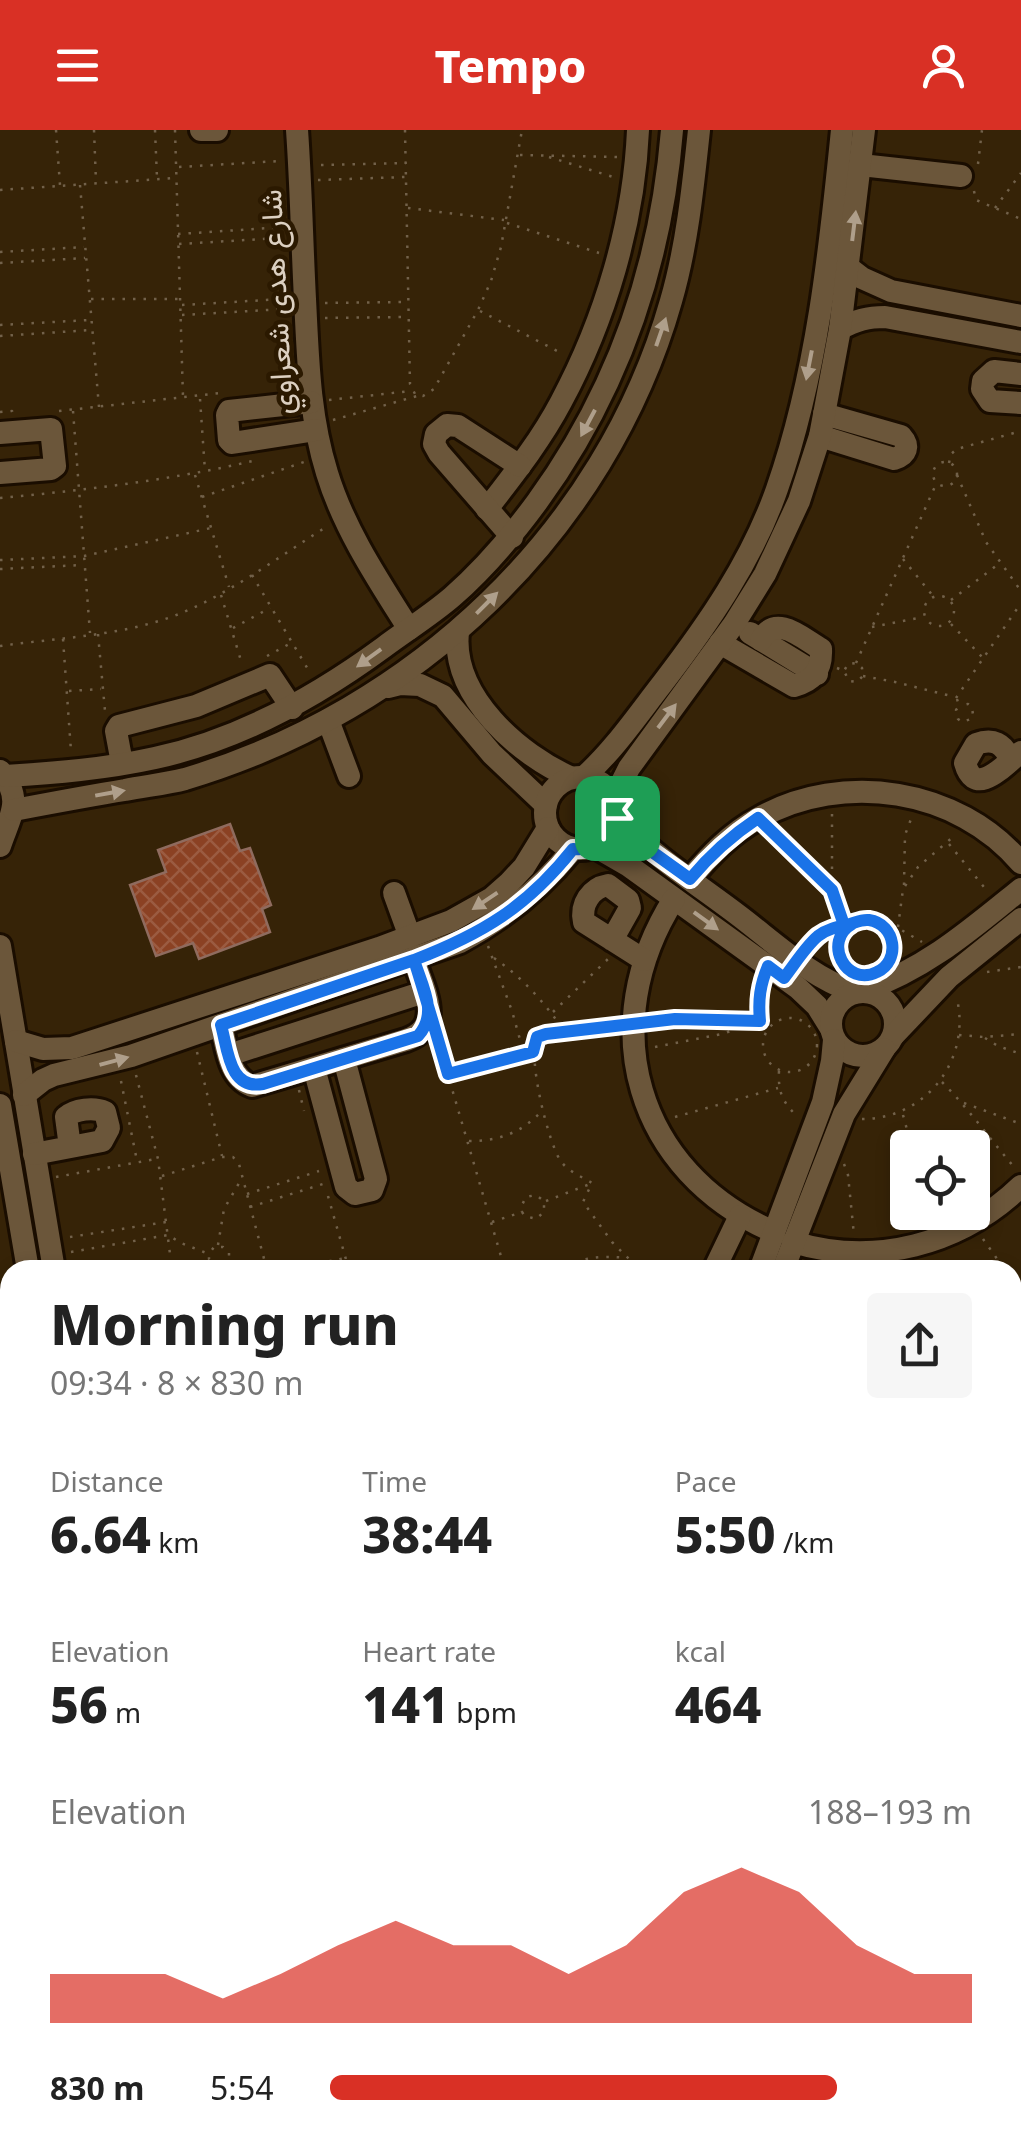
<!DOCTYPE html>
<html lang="en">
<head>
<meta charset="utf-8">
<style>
	:root { --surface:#fff; --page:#f6f6f6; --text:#222; --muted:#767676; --accent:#d93025 }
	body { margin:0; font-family:"Noto Sans",Vazirmatn,sans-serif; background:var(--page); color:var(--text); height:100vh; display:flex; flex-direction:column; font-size:38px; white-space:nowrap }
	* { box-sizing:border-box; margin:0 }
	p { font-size:32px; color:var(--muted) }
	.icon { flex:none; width:55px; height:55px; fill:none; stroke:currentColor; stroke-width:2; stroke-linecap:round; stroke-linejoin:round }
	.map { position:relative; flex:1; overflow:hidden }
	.details { position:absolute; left:0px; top:1130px; width:1022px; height:888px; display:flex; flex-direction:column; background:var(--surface); border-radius:30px 30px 0 0; box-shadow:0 5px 15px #0003 }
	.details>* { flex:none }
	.fabs { position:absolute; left:890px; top:1000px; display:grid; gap:20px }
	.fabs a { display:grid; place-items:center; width:100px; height:100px; border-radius:10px; background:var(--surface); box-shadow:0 5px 15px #0003; font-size:50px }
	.pin { position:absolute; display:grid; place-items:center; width:85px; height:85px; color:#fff; margin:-42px; border-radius:20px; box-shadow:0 5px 15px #0006 }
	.round { display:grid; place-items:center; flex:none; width:105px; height:105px; border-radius:10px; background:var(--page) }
	.headline { display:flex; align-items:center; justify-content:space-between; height:170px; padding:0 50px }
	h1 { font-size:55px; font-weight:800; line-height:75px }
	.figures { display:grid; grid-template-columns:repeat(3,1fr); gap:15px; height:170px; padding:10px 50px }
	.figures div { display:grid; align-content:center }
	.figures b { font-size:50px; font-weight:800 }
	.figures small { font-size:28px; font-weight:400 }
	.figures p { font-size:28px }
	.chart { height:280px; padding:20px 50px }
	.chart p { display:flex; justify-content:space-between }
	.chart svg { width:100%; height:180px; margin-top:10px; fill:var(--accent); opacity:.7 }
	ul { padding:0 50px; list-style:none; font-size:32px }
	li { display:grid; grid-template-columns:160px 120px 1fr; align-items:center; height:75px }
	li i { height:25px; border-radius:12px; background:var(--accent) }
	header { display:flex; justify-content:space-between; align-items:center; height:130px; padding:0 50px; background:var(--accent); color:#fff; font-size:45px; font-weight:800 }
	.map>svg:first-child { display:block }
</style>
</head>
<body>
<header><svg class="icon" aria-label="menu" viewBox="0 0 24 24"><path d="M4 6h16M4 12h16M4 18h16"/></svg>Tempo<svg class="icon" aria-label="person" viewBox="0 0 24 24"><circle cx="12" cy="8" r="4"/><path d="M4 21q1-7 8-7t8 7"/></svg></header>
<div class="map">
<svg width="1021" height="2016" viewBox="0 0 1021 2016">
	<defs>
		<pattern id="building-cross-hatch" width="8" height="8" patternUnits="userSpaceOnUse" patternTransform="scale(2.5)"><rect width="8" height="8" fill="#8b4123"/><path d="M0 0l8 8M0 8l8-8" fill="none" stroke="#9b5b41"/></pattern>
	</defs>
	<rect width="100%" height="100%" fill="#362307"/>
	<!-- building -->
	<path fill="url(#building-cross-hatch)" stroke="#8f6b5e" stroke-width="2.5" d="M230,694l10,27 10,-3 21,57 -9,4 8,23 -71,27 -6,-16 -37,13 -26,-71 36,-13 -8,-22z"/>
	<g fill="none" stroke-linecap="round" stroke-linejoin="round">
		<!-- minor casing -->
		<g stroke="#1a0d00" stroke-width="28">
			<g id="minor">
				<path d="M201,0h16"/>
				<path d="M297,0c4,56 5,112 8,169 3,59 4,116 22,174 17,56 51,107 82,156"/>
				<path d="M861,35l100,11"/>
				<path d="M849,138l13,10 29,13 130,25"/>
				<path d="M840,199c16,-9 28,-12 45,-12l136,25"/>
				<path d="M1021,244l-27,-3 -11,10 -1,8 8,12 31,2"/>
				<path d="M311,272l-82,9 -2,4 2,25 3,3 84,-13"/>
				<path d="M0,303l51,-4 4,37 -4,3 -51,4"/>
				<path d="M820,306l74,23c13,-4 16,-13 7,-23l-77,-22"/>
				<path d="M487,379c27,-35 54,-69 74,-107 44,-82 73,-179 77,-272"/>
				<path d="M512,407l-73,-84 -5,-9 2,-10 11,-9 11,1 62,40"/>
				<path d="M458,502c-7,64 61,123 114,146"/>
				<path d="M750,503l67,41"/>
				<path d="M720,513l74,43c20,-5 28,-16 27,-37 -19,-11 -45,-36 -60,-9"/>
				<path d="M388,557l12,-3 20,1 23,11 49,58 54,51"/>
				<path d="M328,590l21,56"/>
				<path d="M1010,630c-6,-17 -17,-22 -34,-16l-11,19c10,37 40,1 56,-11"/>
				<path d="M122,633l-6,-32 3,-5 77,-20 74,-31 22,33"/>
				<path d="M0,641c24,28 10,45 0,75"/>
				<path d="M5,646c50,-3 100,-7 150,-18 84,-18 161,-61 229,-111 23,-17 47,-32 68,-50 32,-28 60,-61 85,-95 81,-111 124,-236 135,-372"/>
				<circle cx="581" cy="683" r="36"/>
				<path d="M584,647c30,-27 53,-61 78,-93 46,-60 90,-123 115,-195 40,-114 53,-239 65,-359"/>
				<path d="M614,668l15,-30 105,-144 31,-50 34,-73 21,-65 20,-107 24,-199"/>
				<path d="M14,680c37,-7 74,-14 111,-20 20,-4 41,-6 60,-11 229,-68 420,-246 486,-478 16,-55 22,-114 28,-171"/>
				<path d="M617,688c36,38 80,66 121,97 37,28 72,62 116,77"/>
				<path d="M596,717l33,19 169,122 19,18 13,21"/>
				<path d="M690,749c20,-24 41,-46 69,-61 84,-47 199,-30 262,45"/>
				<path d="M394,763l16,44"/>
				<path d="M674,769c-80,126 -39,273 100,333"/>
				<path d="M612,810l18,-32 -2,-8 -20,-15c-17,3 -28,19 -24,37l60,38"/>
				<path d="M0,816l54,324"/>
				<path d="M863,861c64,-23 106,-60 158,-102"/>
				<circle cx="863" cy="894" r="32"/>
				<path d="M221,895c6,22 7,52 31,61l154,-46c40,-14 17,-51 8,-80"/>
				<path d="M894,905l55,-58 72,-58"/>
				<path d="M16,911l27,8 29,-1 307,-100 72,-27 41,-23 17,-15 15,-16 24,-39"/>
				<path d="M229,925l195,-63"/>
				<path d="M314,938l32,119 9,7 17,-4 4,-11 -32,-120"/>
				<path d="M24,965l19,-15 11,-5 77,-19 329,-114c45,-24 81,-54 113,-93"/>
				<path d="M0,975l28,165"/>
				<path d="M34,1024l68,-13 7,-13 -4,-16c-11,-5 -30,-3 -39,5l4,30"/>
				<path d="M793,1112c81,25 167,3 228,-56"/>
				<path d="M714,1140l26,-54"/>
				<path d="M760,1140l63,-168 9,-41 2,-21"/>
				<path d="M783,1140l61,-156 40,-65"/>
				<path d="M0,1180l10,57"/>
				<path d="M0,1327l10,-5"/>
				<path d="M1012,1434l9,-11"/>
				<path d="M0,1576l10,1"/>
				<path d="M0,1605l10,3"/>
				<path d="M0,1724l10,-11"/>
				<path d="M0,1762l10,-10"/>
				<path d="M0,1808l10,-12"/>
				<path d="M0,1864l10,4"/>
				<path d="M0,1907l10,9"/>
				<path d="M397,2008l1,8"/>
				<path d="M464,2008v8"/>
				<path d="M502,2008v8"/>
				<path d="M533,2008l2,8"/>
			</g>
		</g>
		<!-- major casing -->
		<g stroke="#1a0d00" stroke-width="30">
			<g id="major">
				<path d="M1012,1495l9,-11"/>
				<path d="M1012,1572l9,-11"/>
				<path d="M579,2016l7,-8"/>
				<path d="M637,2016l7,-8"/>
			</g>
		</g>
		<!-- path -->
		<g stroke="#72614a" stroke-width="2.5" stroke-dasharray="2.5 8" stroke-linecap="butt">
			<path d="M56,0l4,55"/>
			<path d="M94,0l2,52"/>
			<path d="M155,0l2,48"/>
			<path d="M175,0l8,267"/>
			<path d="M405,0l5,254 5,10 8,2 11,-7 44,-79 13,-29 10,-34 21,-117"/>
			<path d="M520,25l97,2"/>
			<path d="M549,27l64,20"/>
			<path d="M978,34l4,-34"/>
			<path d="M321,35l85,-2"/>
			<path d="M179,37l101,-6"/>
			<path d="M318,50l87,-3"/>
			<path d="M80,55l19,222"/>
			<path d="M0,60l175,-12"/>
			<path d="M974,61l2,9 45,19"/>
			<path d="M408,78l96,12"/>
			<path d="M995,78l26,-35"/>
			<path d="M507,93l92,30"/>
			<path d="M178,104l107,-7"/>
			<path d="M179,114l101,-6"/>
			<path d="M0,122l84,-5"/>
			<path d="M0,133l85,-5"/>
			<path d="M91,169h87"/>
			<path d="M325,173l82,-1"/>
			<path d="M182,175l101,-6"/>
			<path d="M480,181l81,42"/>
			<path d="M182,185l102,-6"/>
			<path d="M325,188l82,-1"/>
			<path d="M0,195l90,-5"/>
			<path d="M0,206l91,-6"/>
			<path d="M200,269l5,72"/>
			<path d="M329,270l82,-9"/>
			<path d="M59,281l161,-18"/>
			<path d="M73,281l17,222"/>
			<path d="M0,282l12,-1 1,3"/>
			<path d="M333,290l84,-24"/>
			<circle cx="945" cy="344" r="12"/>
			<path d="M949,333l2,-9 6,-5 64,-18"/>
			<path d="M195,345l34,112"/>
			<path d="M957,345l29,67 35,49"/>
			<path d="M202,367l102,-35"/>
			<path d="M0,368c86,-8 172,-18 257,-38"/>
			<path d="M903,429l30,37"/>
			<path d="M0,430l84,-4 127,-28"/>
			<path d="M0,439l83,-4"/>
			<path d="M252,445l57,96"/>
			<path d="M221,465l21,69"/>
			<circle cx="939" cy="481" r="15"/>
			<path d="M951,470l49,-37"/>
			<path d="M951,494l32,34"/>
			<path d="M872,497l51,-10"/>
			<path d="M233,498l37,-20"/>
			<path d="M98,504l7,77"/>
			<path d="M63,509l8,112"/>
			<path d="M0,516c57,-8 119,-10 174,-30 54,-21 103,-58 152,-89"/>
			<path d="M267,526l24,-13"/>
			<path d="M856,533l81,-181"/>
			<path d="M837,538l7,3 5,10 8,1 6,-6 -1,-8 -6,-5 -8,1 -4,7"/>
			<path d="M863,546l32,6 60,15"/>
			<path d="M69,561l32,-2"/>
			<path d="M956,568l65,-95"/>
			<path d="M957,569l2,7 -3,4 2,9 4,3 9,-3 2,-4 -1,-8 -4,-3 -9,2"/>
			<path d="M832,684v76l12,35"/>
			<path d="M772,702l59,57"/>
			<path d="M949,714l39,48"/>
			<path d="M904,755l1,-50 6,-16"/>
			<circle cx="865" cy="818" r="28"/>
			<path d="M882,796l16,2 24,14"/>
			<path d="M898,797l5,-38 15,-22 36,-31"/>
			<path d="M810,815c12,-13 22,-18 40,-20"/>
			<path d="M488,816l24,65 12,43"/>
			<path d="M494,828c28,19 51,45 70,73"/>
			<path d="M987,842l34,-5"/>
			<path d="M761,854l-3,18 6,33"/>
			<path d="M553,882l55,-53"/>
			<circle cx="790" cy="915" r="27"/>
			<path d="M652,891l23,-2 86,2"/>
			<path d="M614,895l-77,12c-10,20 11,104 23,123 6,10 22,17 32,23l-9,19 29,40 28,28"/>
			<path d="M959,905l25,2 37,-3"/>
			<path d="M985,908l13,8 23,8"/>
			<path d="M438,911l67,229"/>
			<path d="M655,917l67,-13 32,-11"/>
			<path d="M197,922l25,104"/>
			<path d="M779,941c-1,20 3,31 18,45"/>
			<path d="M449,944l84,-23"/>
			<path d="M136,945l22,84 14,111"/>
			<path d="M121,951l16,80"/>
			<path d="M942,952c26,26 48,57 72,85"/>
			<path d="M299,960l5,21"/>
			<path d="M964,973l57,21"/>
			<path d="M903,985l6,22 -1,20"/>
			<path d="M675,987l103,-29"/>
			<path d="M862,989c64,0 109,-59 95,-120"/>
			<path d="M911,1008l9,10"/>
			<path d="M469,1011c30,0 52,-8 73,-30"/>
			<path d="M844,1034l4,11 6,60"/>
			<path d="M162,1046l60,-19h11l6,7 28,106"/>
			<path d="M56,1047l100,-18"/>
			<path d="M247,1064l72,-23"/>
			<path d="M328,1066l21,74"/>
			<path d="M546,1071l44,-17"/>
			<path d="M250,1077l73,-23"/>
			<path d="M492,1092l30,-10 3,4 11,3 8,-7v-11l-8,-6 -10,2 -5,10 1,5"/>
			<path d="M70,1107l96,-15"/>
			<path d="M983,1109l22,31"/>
			<path d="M218,1115l6,-36 18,-31"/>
			<path d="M71,1122l97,-17 13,8 28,11v5l6,7 10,-1 4,-8v-4l-6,-6h-9l-5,7"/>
			<path d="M288,1140l57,-12"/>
			<path d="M556,1140c23,-12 44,-15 70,-12"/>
			<path d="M1012,1149l9,8"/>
			<path d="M1012,1174l9,-5"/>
			<path d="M1012,1240l9,-11"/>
			<path d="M1012,1271l9,6"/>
			<path d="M0,1302l10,-2"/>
			<path d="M0,1366l10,-1"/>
			<path d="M0,1379l10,57"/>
			<path d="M0,1455l10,12"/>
			<path d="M0,1511l10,-14"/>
			<path d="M0,1533l10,14"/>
			<path d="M121,2016l7,-8"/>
			<path d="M161,2016l8,-8"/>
		</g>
		<!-- minor -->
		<use href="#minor" stroke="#6b563a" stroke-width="22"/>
		<!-- major -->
		<use href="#major" stroke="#998d36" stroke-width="25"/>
	</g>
	<!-- one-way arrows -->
	<defs><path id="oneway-solid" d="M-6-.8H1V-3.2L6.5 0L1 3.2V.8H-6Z" transform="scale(2.5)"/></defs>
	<g fill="#af9f8b">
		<use href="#oneway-solid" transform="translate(854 96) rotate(-83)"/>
		<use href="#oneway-solid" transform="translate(661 202) rotate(-71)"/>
		<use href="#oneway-solid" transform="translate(809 235) rotate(101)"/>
		<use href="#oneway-solid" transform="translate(588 293) rotate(118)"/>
		<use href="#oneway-solid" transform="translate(487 473) rotate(-45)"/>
		<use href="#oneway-solid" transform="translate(369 528) rotate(144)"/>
		<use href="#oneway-solid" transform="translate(667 586) rotate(-53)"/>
		<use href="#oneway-solid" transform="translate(110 663) rotate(-10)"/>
		<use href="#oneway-solid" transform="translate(485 771) rotate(146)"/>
		<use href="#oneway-solid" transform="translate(706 791) rotate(36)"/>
		<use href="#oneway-solid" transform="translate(114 931) rotate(-15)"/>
	</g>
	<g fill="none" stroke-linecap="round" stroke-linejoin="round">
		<!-- route casing -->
		<g stroke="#fff" stroke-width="20">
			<path id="route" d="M617,688c-5,23 -21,33 -44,31 -46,58 -91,85 -159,111 8,26 25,53 4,76l-155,48c-34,6 -35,-34 -42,-59l193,-65c12,38 23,76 34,114l85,-22 4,-15 9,-3 129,-15 85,2c-2,-21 0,-36 8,-55l16,12c11,-14 21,-31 34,-42 9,-7 19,-9 29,-11 8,-2 14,-6 22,-5 27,4 32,41 8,52 -31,16 -55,-31 -25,-48l-8,1 -12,-35 -74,-72c-27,18 -48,37 -68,61l-46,-33 -27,-28"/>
		</g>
		<!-- route -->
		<use href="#route" stroke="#1a73e8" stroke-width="12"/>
	</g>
	<g text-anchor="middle" stroke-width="9" stroke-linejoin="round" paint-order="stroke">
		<!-- street labels -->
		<g font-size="30" fill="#dcd0c1" stroke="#2b1900">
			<text transform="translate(277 172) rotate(-93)" y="10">شارع هدى شعراوي</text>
		</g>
	</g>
</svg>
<div class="fabs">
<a><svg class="icon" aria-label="locate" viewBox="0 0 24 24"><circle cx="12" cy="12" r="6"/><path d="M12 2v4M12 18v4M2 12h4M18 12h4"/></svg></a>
</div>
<div class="pin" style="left:617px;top:688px;background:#1e9e55"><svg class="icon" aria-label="arrive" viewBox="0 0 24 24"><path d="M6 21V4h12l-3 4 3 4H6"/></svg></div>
<section class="details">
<div class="headline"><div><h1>Morning run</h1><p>09:34 · 8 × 830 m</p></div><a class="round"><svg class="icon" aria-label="share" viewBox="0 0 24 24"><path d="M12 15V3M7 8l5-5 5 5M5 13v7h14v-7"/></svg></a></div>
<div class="figures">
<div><p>Distance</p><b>6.64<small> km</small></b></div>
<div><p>Time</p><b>38:44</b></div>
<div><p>Pace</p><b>5:50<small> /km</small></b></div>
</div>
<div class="figures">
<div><p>Elevation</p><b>56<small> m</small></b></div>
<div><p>Heart rate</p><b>141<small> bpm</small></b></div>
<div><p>kcal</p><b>464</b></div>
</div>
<div class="chart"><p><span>Elevation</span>188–193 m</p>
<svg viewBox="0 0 160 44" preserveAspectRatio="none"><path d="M0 44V32L10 32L20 32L30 38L40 32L50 25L60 19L70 25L80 25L90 32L100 25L110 12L120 6L130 12L140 25L150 32L160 32V44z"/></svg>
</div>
<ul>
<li><b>830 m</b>5:54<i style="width:79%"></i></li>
</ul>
</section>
</div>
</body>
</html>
